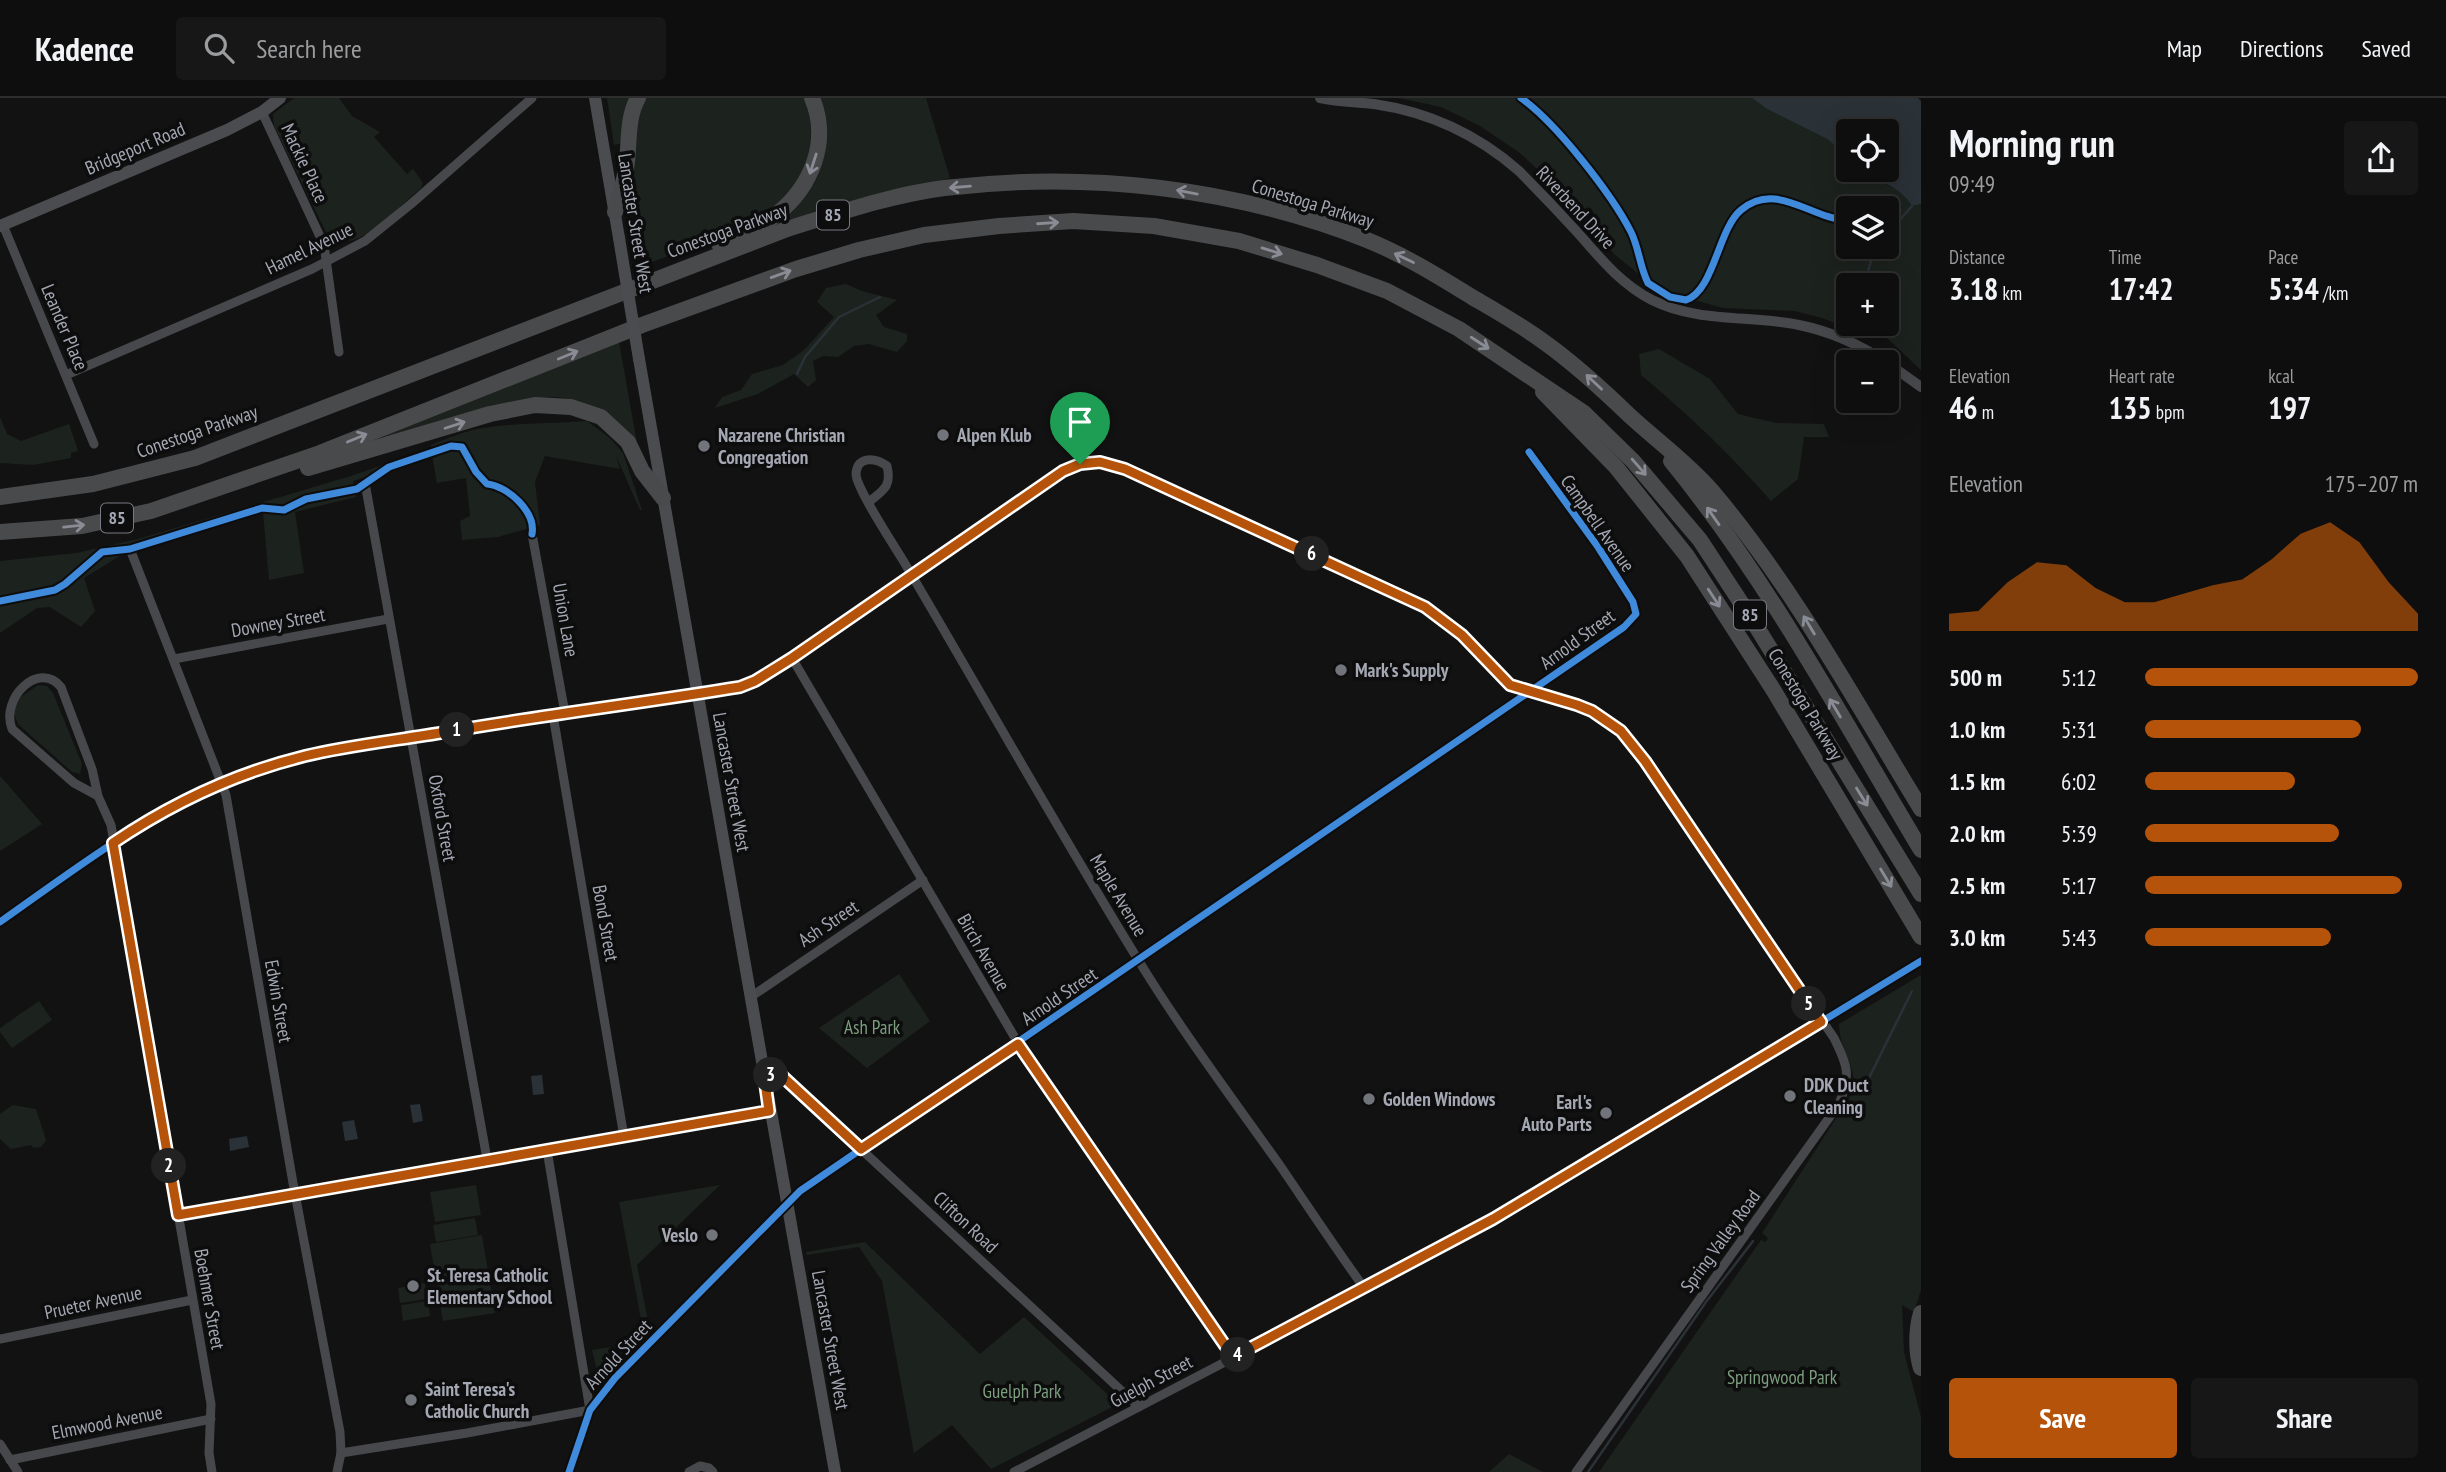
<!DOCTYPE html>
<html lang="en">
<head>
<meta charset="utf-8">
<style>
	:root { --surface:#0e0e0e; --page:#171717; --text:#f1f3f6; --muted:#9b9c9e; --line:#2e2e2e; --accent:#b45309 }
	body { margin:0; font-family:"PT Sans Narrow",sans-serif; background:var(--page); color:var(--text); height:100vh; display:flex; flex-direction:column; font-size:26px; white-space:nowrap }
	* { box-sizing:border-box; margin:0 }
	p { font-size:23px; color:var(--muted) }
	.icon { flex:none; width:38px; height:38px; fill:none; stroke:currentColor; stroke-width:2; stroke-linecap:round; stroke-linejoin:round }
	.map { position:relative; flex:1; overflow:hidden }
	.drawer { display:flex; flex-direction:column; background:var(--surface); width:525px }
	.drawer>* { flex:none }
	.tools { position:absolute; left:1836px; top:21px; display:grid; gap:14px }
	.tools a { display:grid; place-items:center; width:63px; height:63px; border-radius:7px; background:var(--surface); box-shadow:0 7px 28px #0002,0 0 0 2px var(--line); font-size:35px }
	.pin { position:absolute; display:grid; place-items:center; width:60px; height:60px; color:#fff; margin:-72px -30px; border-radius:50% 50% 50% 0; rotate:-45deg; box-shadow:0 0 7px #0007 }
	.pin .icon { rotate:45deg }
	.km { position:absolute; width:35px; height:35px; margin:-18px; border-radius:50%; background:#222; color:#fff; font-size:19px; line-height:35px; text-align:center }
	.round { display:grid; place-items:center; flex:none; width:74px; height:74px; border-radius:7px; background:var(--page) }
	.headline { display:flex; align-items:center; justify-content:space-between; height:119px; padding:0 28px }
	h1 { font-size:38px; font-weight:700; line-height:52px }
	.metrics { display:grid; grid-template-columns:repeat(3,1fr); gap:10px; height:119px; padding:7px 28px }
	.metrics div { display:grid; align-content:center }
	.metrics b { font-size:30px; font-weight:700 }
	.metrics small { font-size:19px; font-weight:400 }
	.metrics p { font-size:19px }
	.chart { height:196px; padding:14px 28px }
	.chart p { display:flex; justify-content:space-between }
	.chart svg { width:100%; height:126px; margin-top:7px; fill:var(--accent); opacity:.7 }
	.cta { display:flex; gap:14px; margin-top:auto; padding:14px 28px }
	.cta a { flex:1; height:80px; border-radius:7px; background:var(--accent); color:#fff; font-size:28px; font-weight:700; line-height:80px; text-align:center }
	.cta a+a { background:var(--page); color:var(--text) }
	ul { padding:0 28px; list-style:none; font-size:23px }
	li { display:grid; grid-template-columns:112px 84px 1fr; align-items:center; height:52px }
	li i { height:18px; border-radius:9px; background:var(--accent) }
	header { display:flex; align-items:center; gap:42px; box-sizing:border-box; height:98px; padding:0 35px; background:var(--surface); border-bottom:2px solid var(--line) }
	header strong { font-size:33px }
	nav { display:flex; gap:38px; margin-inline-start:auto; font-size:24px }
	.search { width:490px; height:63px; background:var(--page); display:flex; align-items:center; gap:18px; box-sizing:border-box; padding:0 24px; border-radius:7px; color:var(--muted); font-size:26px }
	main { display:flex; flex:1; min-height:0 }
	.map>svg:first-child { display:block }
</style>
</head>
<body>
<header>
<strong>Kadence</strong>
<div class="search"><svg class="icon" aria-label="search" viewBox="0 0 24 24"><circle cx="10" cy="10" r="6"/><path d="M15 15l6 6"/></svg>Search here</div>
<nav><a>Map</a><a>Directions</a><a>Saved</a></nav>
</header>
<main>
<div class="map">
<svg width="1921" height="1374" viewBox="0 0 1921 1374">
	<rect width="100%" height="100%" fill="#121213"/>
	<!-- green -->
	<g fill="#1c221d" fill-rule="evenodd">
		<path d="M294,0h45l13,18 28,16 -6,5 33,37 6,-5 10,14 -2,5c-17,14 -44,44 -65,51 -12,4 -22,0 -30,-7l-52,-106 -1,-12z"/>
		<path d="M607,0h24l-9,45 -8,2z"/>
		<path d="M645,0h160c34,111 -85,137 -163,168 -5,-54 -18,-116 3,-168z"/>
		<path d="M820,0h106l24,80 -166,43 -1,-6c10,-10 22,-20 31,-32 11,-16 14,-67 6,-85z"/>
		<path d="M1399,0h353l15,11 60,30 21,17v14h16l10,8 30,15 8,13 9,-2v166l-33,-31 -19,-9 2,7 -49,-19 -27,-7 -72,-3 -47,-13 -30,-15 -32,-26 -56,-65 -38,-36 -40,-27 -39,-19zM1848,110h38v39h-38zM1848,187h38v39h-38z"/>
		<path d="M846,186l16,7 35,9 -21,15 8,12 23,7v7l-10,11 -29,-8 -14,2 -16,11 -15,-1 -10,5 3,19 -8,7 -14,-13 -36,20 -43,14 7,-11 19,-7 11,-16 31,-9 21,-15 30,-33 -17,-15 9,-14z"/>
		<path d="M619,244l18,101c-14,-9 -54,-40 -67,-44 -43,-10 -139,27 -184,39l-3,-4z"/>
		<path d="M1659,251l51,30 28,35 38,9 48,1 5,13h-25l-6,42 -27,22c-40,-46 -83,-87 -130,-126l-2,-21z"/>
		<path d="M0,319l7,17 14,7 48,-17 9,27 -7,2v5l-38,7 -33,-2z"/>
		<path d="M587,323l23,17 13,15 19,57h-2l-24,-54 4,13 -75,-13 -10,26 5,43 -42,12 -36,3 -2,-19 10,-5 -4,-38 -29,5 -5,-28 -79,26 3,16 -61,15 9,61 -35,7 -6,-68 -140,42 -39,24 11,33 -14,16 -31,-20 -13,1 -37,25v-72l76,-8 62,-14 213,-63 80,-28v-3c15,-6 31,-13 47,-16 36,-7 72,-5 109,-8z"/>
		<path d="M38,587l9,1 6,7 29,71 -2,10 -8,-2 -54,-48 -5,-13 5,-12z"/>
		<path d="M0,678l42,48 -42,27z"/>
		<path d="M899,876l31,47 -63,47 -48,-40z"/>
		<path d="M1921,877v315l-7,22 -12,-7 2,47 17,65v55h-322l162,-232 4,2 3,-4 -6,-5 93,-144c0,-23 -16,-42 -16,-65z"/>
		<path d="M39,903l13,19 -40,28 -12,-16v-4z"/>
		<path d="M13,1007l23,4 10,31 -5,7 -8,1 -1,-3 -21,4 -11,-10v-25z"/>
		<path d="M476,1087l5,30 -46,7 -5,-30z"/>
		<path d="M720,1087l-83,80 13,66 -48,46 -4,-2 -6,-25 39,-6 12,-14 -24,-128z"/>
		<path d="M475,1120l3,17 -42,7 -3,-17z"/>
		<path d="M482,1137l13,78 -52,8 -13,-77z"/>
		<path d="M865,1144l115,112 44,-37 94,87 -127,65 -39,-44 -38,28 -32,-172 -23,-34 -52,8 -1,-3z"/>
		<path d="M425,1185l2,16 -27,4 -2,-15z"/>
		<path d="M428,1203l2,15 -27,5 -2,-16z"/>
		<path d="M1509,1356l34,18h-54z"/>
	</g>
	<!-- water -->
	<g fill="#2a3137">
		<path d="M1752,0h166l3,3v103l-9,2c-12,-20 -30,-22 -48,-36h22v-39h-38v25l-21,-17 -60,-30z"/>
		<path d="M542,977l2,19 -11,1 -2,-19z"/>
		<path d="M420,1006l3,17 -10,2 -3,-18z"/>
		<path d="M354,1022l4,19 -13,2 -3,-19z"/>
		<path d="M247,1038l2,11 -19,4 -1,-12z"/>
	</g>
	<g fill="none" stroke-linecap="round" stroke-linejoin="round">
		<!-- stream -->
		<g stroke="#2a3137" stroke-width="2.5">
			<path d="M1886,138l26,-30"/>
			<path d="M1864,187l7,-24 9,-14"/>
			<path d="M797,276l8,-17 34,-40 41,-20"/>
			<path d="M1869,980l43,-87"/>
			<path d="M1588,1374l118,-170 47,-61"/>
		</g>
		<!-- minor -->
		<g stroke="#47484b" stroke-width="9">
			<path d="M262,14l62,133 15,107"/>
			<path d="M3,127l91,219"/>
			<path d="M66,277l246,-106 53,-28 46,-37 121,-106"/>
			<path d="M365,385l122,676"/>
			<path d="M869,404c14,-12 23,-15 18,-36 -11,-8 -30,-11 -31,8 0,14 39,73 48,88 78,132 153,266 233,396 44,72 95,140 144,209 28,41 55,82 84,122"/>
			<path d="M532,436l33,179"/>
			<path d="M130,451l96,246 67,388 47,249 1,21 -4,19"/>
			<path d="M792,560l226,385 215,315"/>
			<path d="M174,561l214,-40"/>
			<path d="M553,617l71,422"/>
			<path d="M98,698l-24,-13 -62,-54c-12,-31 27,-69 49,-42l31,82 6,27 13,29 100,579 -2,49 3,19"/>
			<path d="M0,824c71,-50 140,-103 220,-138 64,-27 132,-36 200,-48 107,-18 214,-31 320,-49l15,-6 37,-23 271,-187c23,-9 38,-8 62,-2l300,138 37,28 48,50 67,20 15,6 29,20 24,30 189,277c14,28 17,37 5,66l-263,368"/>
			<path d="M752,898l171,-116"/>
			<path d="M764,977h17l358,332"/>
			<path d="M178,1117l591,-104"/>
			<path d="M0,1241l192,-39"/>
			<path d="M0,1346l18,28"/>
			<path d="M341,1355l126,-20 123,-23 -43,-260"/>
			<path d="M10,1362l201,-41"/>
			<path d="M569,1374l21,-62 25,-32 185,-187 824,-564 12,-13 -3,-12 -35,-55 -69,-95"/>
			<path d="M689,1374l11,-6 9,2 4,4"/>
			<path d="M1014,1374l351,-183 128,-70 428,-258"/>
		</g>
		<!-- tertiary -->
		<g stroke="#47484b" stroke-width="10">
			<path d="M1320,0c18,4 36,4 54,6 55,8 103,30 145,67 20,20 40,41 59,62 22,25 43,51 74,67 46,23 98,15 147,25 30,6 61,20 87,37"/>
			<path d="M1886,264l35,25"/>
		</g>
		<!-- secondary -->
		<g stroke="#4b4c4f" stroke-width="12">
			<path d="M595,0l24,140"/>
			<path d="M0,128l227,-96 35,-18 18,-14"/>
			<path d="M639,261c64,372 130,742 196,1113"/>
		</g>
		<!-- motorway -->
		<g stroke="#494a4c" stroke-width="16">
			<path d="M615,114c4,-14 9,-29 11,-43 4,-23 0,-50 12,-71"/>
			<path d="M719,146c20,-8 41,-16 58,-30 35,-28 53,-73 35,-116"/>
			<path d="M1543,294l73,75 71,89 87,135 147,246"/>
			<path d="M1671,363c97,119 171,257 250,389"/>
			<path d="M308,370l182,-54 45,-9 36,2 30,10 27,25 14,29 21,27"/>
			<path d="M0,399l93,-13 102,-26 592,-229c52,-16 104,-34 157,-41 142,-17 289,-1 423,52 37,15 71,36 105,57 24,14 49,28 72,45 31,22 58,47 85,73 28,26 58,47 83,76 82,97 143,210 209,318"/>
			<path d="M0,434l82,-6 69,-15 169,-58 322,-128 154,-56 63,-19 65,-15 75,-9 74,-5 81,5 85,15 78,24 70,26 72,38 125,84 49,48 67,79 53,81 168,273"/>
			<path d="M1921,1215c-5,17 -5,39 0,55"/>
		</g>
		<!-- secondary-bridge -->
		<path stroke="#4b4c4f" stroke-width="12" d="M619,140l20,121"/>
		<!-- cycleway casing -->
		<g stroke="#0d0d0e" stroke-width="11">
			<g id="cycleway">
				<path d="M1521,0c35,25 90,95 110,134 8,16 9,36 17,51l22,14 16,3c28,-9 32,-71 55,-90 36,-30 71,10 107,10"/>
				<path d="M0,503l55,-11 10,-6 37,-32 28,-3 132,-41 22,2 22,-11 51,-10 32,-22 62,-21 11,1 14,25 11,12c21,2 49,28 45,50"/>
				<path d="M0,824c71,-50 140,-103 220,-138 64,-27 132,-36 200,-48 107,-18 214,-31 320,-49l15,-6 37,-23 271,-187c40,-16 64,-1 101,16"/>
				<path d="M1821,924l100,-61"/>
				<path d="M569,1374l21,-62 25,-32 185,-187 824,-564 12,-13 -3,-12 -35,-55 -69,-95"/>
			</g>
		</g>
		<!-- cycleway -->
		<use href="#cycleway" stroke="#408adc" stroke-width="7"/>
	</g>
	<!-- one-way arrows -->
	<defs><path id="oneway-shaft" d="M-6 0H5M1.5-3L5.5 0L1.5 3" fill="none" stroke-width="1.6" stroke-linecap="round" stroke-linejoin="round" transform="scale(1.75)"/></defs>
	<g stroke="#898c94">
		<use href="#oneway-shaft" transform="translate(813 66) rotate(108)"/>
		<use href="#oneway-shaft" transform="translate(960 89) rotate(175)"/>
		<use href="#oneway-shaft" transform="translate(1187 94) rotate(-169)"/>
		<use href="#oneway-shaft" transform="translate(1048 125) rotate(-4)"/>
		<use href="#oneway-shaft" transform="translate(1272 153) rotate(17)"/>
		<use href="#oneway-shaft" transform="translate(1404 160) rotate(-154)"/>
		<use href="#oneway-shaft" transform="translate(781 176) rotate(-20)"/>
		<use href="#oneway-shaft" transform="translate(1480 245) rotate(33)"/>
		<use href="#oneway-shaft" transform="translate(568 257) rotate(-22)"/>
		<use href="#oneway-shaft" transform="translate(1594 284) rotate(-137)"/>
		<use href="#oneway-shaft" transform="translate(455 327) rotate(-18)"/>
		<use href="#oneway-shaft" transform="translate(357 340) rotate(-22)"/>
		<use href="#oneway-shaft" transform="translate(1639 369) rotate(49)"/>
		<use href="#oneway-shaft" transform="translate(1713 418) rotate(-125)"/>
		<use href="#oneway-shaft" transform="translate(74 428) rotate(-6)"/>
		<use href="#oneway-shaft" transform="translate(1714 500) rotate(57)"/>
		<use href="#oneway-shaft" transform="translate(1809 527) rotate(-121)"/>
		<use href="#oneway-shaft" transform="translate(1835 610) rotate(-121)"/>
		<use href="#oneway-shaft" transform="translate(1862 699) rotate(58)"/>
		<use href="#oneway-shaft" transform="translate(1886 780) rotate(59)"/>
	</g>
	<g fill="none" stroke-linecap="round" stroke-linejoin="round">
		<!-- route casing -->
		<g stroke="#fff" stroke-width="14">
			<path id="route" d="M1100,364l25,7 300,138 37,28 48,50 67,20 15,6 29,20 24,30 176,261 -328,197 -260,138 -215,-313 -157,105 -80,-74h-17l5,36 -591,104 -65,-372c59,-40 123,-70 192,-87 46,-11 95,-16 141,-24 98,-17 196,-29 294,-45l15,-6 37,-23 271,-187 17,-7z"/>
		</g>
		<!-- route -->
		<use href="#route" stroke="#b45309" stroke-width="9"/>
	</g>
	<!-- markers -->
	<g fill="#71747b" stroke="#0d0d0e" stroke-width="2.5">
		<circle cx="943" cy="337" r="7"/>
		<circle cx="704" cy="348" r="7"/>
		<circle cx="1341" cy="572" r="7"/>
		<circle cx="1790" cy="998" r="7"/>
		<circle cx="1369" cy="1001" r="7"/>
		<circle cx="1606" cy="1015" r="7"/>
		<circle cx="712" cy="1137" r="7"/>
		<circle cx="413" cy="1188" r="7"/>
		<circle cx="411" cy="1302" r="7"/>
	</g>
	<g text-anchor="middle" stroke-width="7" stroke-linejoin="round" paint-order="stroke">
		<!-- shield labels -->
		<g fill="#0d0d0e" stroke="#777a82" stroke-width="2">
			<rect x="817" y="102.5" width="32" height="29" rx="5"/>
			<rect x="101" y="405.5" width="32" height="29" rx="5"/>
			<rect x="1734" y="502.5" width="32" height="29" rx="5"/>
		</g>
		<g font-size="18" font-weight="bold" fill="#a4a8b3">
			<text x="833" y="123">85</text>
			<text x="117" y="426">85</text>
			<text x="1750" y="523">85</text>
		</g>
		<!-- street labels -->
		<g font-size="19" fill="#a4a8b3" stroke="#0d0d0e">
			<text transform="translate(135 50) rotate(-23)" y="7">Bridgeport Road</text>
			<text transform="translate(305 65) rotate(65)" y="7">Mackie Place</text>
			<text transform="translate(1313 105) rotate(17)" y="7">Conestoga Parkway</text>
			<text transform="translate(1576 109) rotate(47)" y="7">Riverbend Drive</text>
			<text transform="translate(636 125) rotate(81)" y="7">Lancaster Street West</text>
			<text transform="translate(727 132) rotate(-20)" y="7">Conestoga Parkway</text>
			<text transform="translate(309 150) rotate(-26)" y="7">Hamel Avenue</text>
			<text transform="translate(65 229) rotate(67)" y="7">Leander Place</text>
			<text transform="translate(197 333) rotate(-19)" y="7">Conestoga Parkway</text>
			<text transform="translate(1598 425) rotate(55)" y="7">Campbell Avenue</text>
			<text transform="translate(566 522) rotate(80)" y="7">Union Lane</text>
			<text transform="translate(278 524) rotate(-10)" y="7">Downey Street</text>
			<text transform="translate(1577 541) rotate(-36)" y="7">Arnold Street</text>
			<text transform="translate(1806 606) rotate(59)" y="7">Conestoga Parkway</text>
			<text transform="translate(732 684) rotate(80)" y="7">Lancaster Street West</text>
			<text transform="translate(443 720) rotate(80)" y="7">Oxford Street</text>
			<text transform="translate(1119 797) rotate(59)" y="7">Maple Avenue</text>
			<text transform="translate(606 825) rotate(80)" y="7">Bond Street</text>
			<text transform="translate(828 825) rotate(-34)" y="7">Ash Street</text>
			<text transform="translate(984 854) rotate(60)" y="7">Birch Avenue</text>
			<text transform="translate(1059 898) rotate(-34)" y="7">Arnold Street</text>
			<text transform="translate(279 903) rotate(80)" y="7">Edwin Street</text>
			<text transform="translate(966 1124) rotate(43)" y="7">Clifton Road</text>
			<text transform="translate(1720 1143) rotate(-54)" y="7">Spring Valley Road</text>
			<text transform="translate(210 1201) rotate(80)" y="7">Boehmer Street</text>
			<text transform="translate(93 1204) rotate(-12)" y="7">Prueter Avenue</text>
			<text transform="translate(831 1242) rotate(80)" y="7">Lancaster Street West</text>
			<text transform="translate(618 1256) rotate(-47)" y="7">Arnold Street</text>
			<text transform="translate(1151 1283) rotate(-28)" y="7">Guelph Street</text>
			<text transform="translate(107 1324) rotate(-11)" y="7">Elmwood Avenue</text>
		</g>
		<!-- poi labels -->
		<g font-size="19" font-weight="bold" fill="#a4a8b3" stroke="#0d0d0e" text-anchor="start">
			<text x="718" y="344">Nazarene Christian<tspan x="718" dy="22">Congregation</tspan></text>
			<text x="957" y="344">Alpen Klub</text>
			<text x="1355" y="579">Mark's Supply</text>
			<text x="1804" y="994">DDK Duct<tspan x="1804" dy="22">Cleaning</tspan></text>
			<text x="1383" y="1008">Golden Windows</text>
			<text x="1592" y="1011" text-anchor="end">Earl's<tspan x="1592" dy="22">Auto Parts</tspan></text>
			<text x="698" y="1144" text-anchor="end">Veslo</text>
			<text x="427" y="1184">St. Teresa Catholic<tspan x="427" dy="22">Elementary School</tspan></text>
			<text x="425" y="1298">Saint Teresa's<tspan x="425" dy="22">Catholic Church</tspan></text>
		</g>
		<!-- park labels -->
		<g font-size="19" fill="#7c9d7e" stroke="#0d0d0e">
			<text x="872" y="936">Ash Park</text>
			<text x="1782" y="1286">Springwood Park</text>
			<text x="1022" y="1300">Guelph Park</text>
		</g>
	</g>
</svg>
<div class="tools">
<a><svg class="icon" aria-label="locate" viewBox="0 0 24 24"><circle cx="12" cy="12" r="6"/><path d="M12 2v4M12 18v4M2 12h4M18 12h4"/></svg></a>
<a><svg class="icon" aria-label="layers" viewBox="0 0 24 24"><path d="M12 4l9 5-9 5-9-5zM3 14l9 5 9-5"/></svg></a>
<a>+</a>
<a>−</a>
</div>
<div class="pin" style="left:1080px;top:366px;background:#1e9e55"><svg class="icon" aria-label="arrive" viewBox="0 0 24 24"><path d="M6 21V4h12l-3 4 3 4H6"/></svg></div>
<b class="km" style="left:457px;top:632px">1</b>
<b class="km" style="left:169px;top:1068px">2</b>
<b class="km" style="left:771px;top:977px">3</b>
<b class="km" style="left:1238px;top:1257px">4</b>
<b class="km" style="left:1809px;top:906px">5</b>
<b class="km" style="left:1312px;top:456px">6</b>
</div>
<section class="drawer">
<div class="headline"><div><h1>Morning run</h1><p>09:49</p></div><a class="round"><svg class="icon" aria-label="share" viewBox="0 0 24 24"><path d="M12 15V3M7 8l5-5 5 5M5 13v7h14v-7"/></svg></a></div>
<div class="metrics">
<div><p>Distance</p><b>3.18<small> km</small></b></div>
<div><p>Time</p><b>17:42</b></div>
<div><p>Pace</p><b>5:34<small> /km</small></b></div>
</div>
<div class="metrics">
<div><p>Elevation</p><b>46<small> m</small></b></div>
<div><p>Heart rate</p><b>135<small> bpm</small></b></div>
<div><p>kcal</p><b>197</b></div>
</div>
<div class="chart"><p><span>Elevation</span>175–207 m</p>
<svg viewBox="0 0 160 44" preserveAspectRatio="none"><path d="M0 44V38L10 37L20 27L30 20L40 21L50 29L60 34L70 34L80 31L90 28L100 26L110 19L120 10L130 6L140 13L150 27L160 38V44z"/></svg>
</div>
<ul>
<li><b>500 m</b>5:12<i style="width:100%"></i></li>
<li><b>1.0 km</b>5:31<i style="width:79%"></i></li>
<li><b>1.5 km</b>6:02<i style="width:55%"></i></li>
<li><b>2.0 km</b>5:39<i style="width:71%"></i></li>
<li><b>2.5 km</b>5:17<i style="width:94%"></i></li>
<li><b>3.0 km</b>5:43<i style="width:68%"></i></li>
</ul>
<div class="cta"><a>Save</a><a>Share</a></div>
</section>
</main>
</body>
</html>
